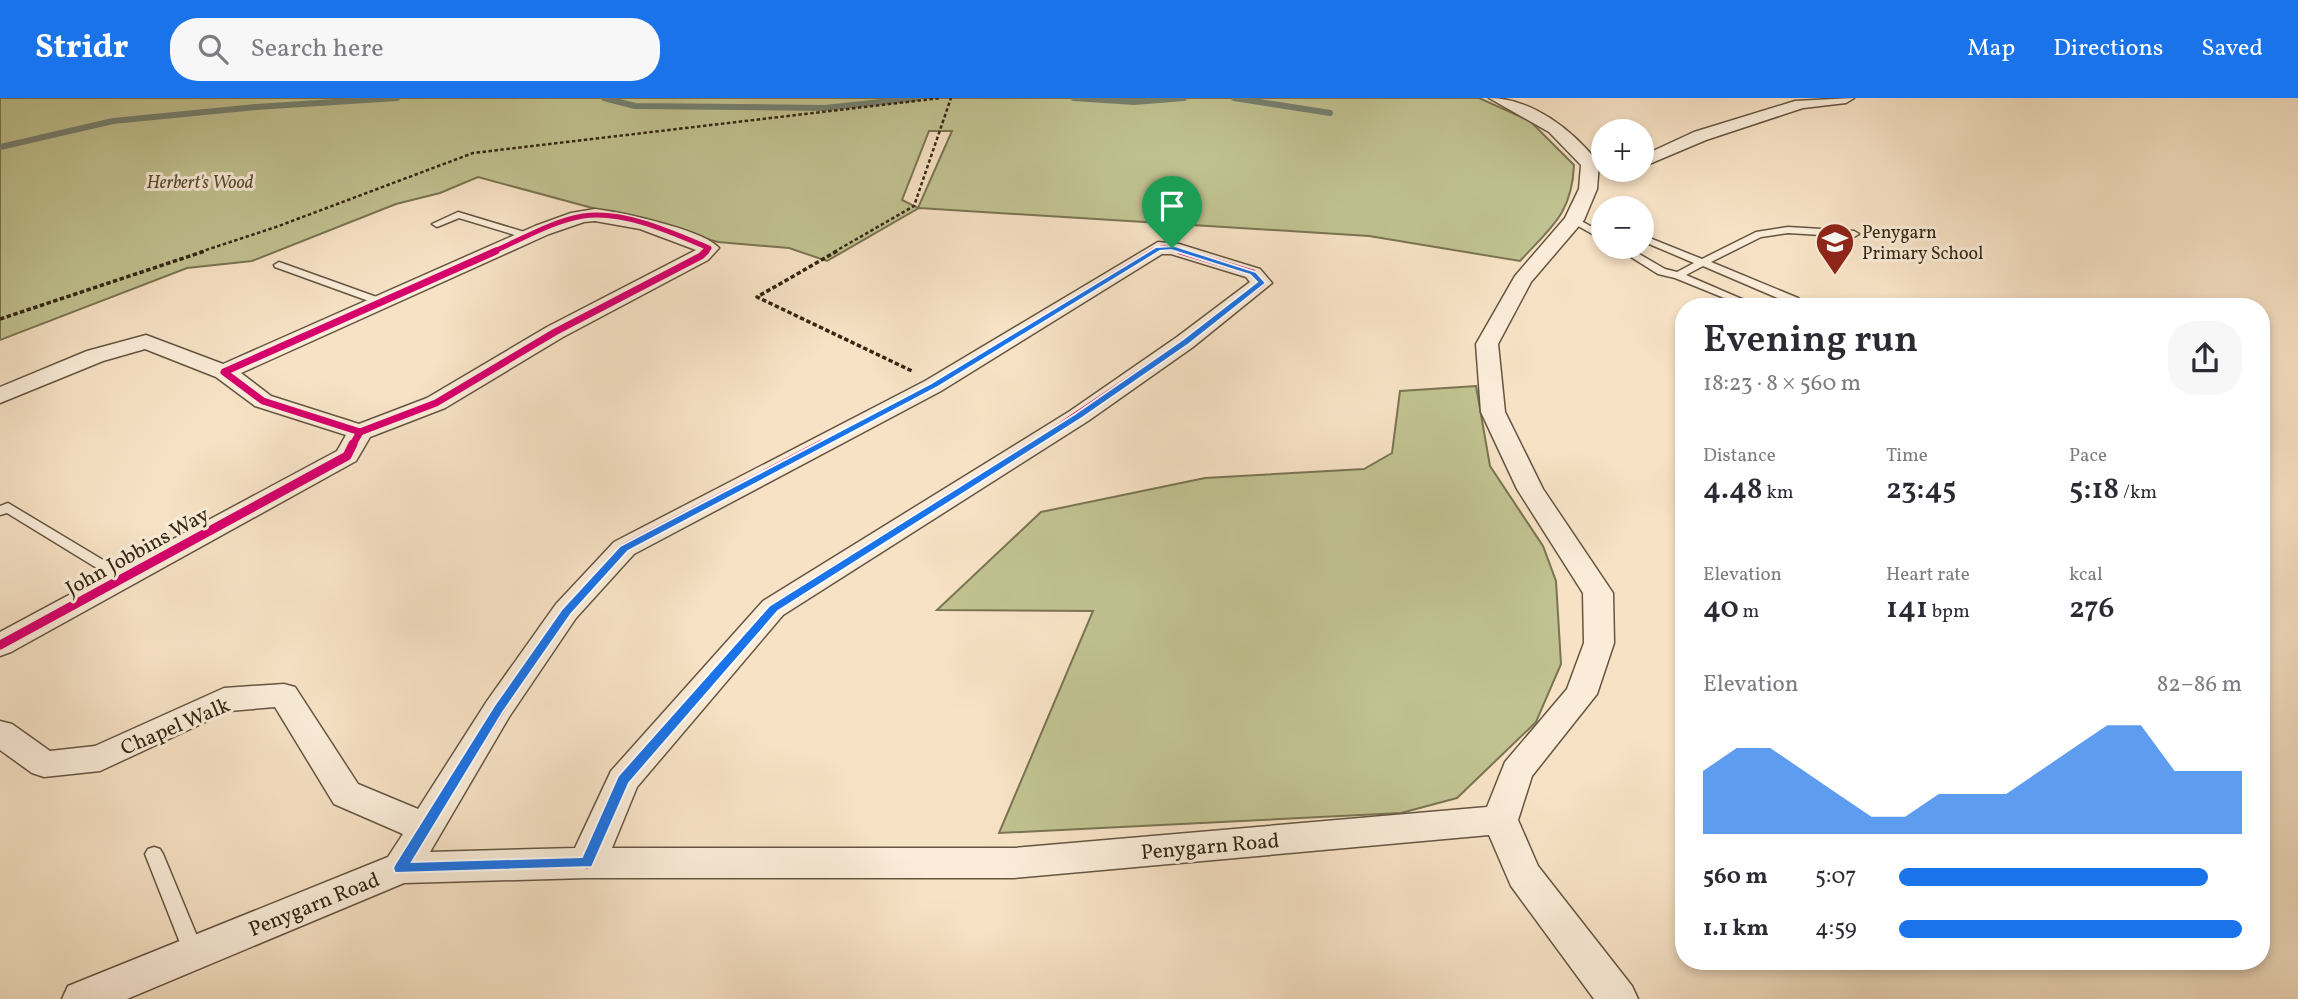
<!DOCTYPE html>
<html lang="en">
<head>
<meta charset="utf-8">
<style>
	:root { --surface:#fff; --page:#f7f7f7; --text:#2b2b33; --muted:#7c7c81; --accent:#1a73e8 }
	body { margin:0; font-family:Vollkorn,serif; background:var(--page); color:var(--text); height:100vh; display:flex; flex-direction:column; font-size:26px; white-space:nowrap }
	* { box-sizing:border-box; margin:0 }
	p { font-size:23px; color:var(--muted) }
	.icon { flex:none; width:38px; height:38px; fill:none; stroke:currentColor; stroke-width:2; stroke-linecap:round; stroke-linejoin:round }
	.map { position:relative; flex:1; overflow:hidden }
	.sheet { position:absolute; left:1675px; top:200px; width:595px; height:672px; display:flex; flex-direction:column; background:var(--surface); border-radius:28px; box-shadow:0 4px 10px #0003 }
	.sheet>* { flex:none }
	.buttons { position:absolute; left:1591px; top:21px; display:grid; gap:14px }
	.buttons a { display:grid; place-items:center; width:63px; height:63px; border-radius:50%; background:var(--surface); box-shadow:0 4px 10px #0003; font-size:35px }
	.pin { position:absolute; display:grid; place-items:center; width:60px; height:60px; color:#fff; margin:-72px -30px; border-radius:50% 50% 50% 0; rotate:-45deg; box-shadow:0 0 7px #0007 }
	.pin .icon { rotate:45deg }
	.round { display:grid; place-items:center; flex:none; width:74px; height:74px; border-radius:28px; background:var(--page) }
	.summary { display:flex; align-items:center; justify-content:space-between; height:119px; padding:0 28px }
	h1 { font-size:38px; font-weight:600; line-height:52px }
	.metrics { display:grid; grid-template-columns:repeat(3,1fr); gap:10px; height:119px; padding:7px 28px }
	.metrics div { display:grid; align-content:center }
	.metrics b { font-size:30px; font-weight:600 }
	.metrics small { font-size:19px; font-weight:400 }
	.metrics p { font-size:19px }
	.chart { height:196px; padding:14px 28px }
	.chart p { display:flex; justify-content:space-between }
	.chart svg { width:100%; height:126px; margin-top:7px; fill:var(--accent); opacity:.7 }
	ul { padding:0 28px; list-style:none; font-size:23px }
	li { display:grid; grid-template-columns:112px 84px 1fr; align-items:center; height:52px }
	li i { height:18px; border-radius:9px; background:var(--accent) }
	header { display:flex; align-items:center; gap:42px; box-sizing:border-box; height:98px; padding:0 35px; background:var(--accent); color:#fff }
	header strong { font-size:33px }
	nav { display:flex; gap:38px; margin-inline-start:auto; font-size:24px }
	.search { width:490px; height:63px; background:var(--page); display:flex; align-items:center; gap:18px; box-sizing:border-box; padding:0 24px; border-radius:28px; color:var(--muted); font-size:26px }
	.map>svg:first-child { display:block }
</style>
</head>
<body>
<header>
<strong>Stridr</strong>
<div class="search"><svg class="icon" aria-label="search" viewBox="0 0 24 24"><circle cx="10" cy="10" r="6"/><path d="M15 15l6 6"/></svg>Search here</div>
<nav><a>Map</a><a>Directions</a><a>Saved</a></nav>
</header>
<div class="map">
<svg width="2298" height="901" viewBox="0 0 2298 901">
	<rect width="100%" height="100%" fill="#f7e2c5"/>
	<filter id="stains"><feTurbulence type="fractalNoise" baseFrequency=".00286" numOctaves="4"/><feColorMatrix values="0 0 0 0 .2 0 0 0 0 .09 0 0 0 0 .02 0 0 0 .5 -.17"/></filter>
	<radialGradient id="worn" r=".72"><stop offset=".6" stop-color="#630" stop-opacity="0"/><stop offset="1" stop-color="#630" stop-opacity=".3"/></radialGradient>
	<!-- green -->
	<g fill="#c1c291" stroke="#7a7452" stroke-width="2" fill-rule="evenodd">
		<path d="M0,0h1479l51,23 44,44c-2,49 -23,62 -54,96l-151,-25 -450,-28 -92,53 -38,-13 -71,-6 -240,-65 -38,16 -44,11 -144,57 -65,7 -187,72zM929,33h23l-34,77 -16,-8z"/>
		<path d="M1476,288l14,80 53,80 13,35 5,83 -25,58 -79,76 -56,15 -402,20 94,-222 -156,-1 104,-98 164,-34 159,-9 28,-16 8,-62z"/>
	</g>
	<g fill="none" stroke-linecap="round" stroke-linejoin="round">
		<!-- stream -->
		<g stroke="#748171" stroke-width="6">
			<path d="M604,0l31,8 190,2 93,-10"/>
			<path d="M1074,0l60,4 50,-4"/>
			<path d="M1234,0l96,15"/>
			<path d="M0,49l113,-26 143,-14 141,-9"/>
		</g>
		<!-- lane casing -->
		<g stroke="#655540" stroke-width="3">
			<g id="lane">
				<path d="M458,114l73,22 2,2 -5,3 -69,-21 -22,9 -5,-3z"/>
				<path d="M1574,119l29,16v7l-32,-18v-4z"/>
				<path d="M1788,129l66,4 5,3 -5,3 -66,-4 -27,4 -50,25 87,36 9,8h-11l-93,-40 -17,9 72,31h-14l-69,-28 -17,-4 -43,-27h12l38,22 12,3 17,-9 -52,-22v-6l60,24 54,-27z"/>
				<path d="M279,164l106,38 1,2 -1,2h-8l-102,-37 -1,-2z"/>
				<path d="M8,405l120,72 2,3 -2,3h-10l-111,-68 -7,2v-9z"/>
				<path d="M154,749l6,2 3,5 41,99 -3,6 -7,3 -7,-3 -3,-6 -39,-99 3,-5z"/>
			</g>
		</g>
		<!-- street casing -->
		<g stroke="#655540" stroke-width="3">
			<g id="street">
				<path d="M1489,0c43,0 85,33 110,66l-2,25 -13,31 -53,62 -33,62 7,68 38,77 70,104 1,50 -17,51 -65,82 -14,44 20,46 94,120 6,13h-44l-83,-113 -22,-51 -475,43h-427l-183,5 -277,116h-65l6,-13 320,-129 15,-23 -69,-30 -59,-97 -46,4 -129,60 -56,6 -12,-4 -32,-23v-29l12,3 38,27 45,-5 129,-58 60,-4 11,3 63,97 60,25 69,-108 69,-97 58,-62 311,-161 233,-139 21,2 81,25 12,14 -79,64 -105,74 -305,194 -146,172 -25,61h402l473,-41 18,-45 62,-73 17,-46 -1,-50 -66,-104 -36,-77 -5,-68 39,-68 50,-58 14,-29 2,-24 -32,-33zM1162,156h9l75,23 4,5 -73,55 -107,74 -307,190 -152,170 -36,77 -145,4 79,-135 67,-99 58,-64 307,-163z"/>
				<path d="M1854,0l-8,5 -43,5 -97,32 -64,27v-11l52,-24 101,-31z"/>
				<path d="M595,111c25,3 110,21 124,39l-11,12 -145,77 -118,71 -75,29 -14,24 -345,191 -11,4v-24l337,-181 9,-16 -91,-29 -39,-29 -71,-28 -42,12 -103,42v-16l87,-36 59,-16 77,29 312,-138 36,-13zM595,123l45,8 56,21 -149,77 -120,71 -68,26 -88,-28 -30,-23 308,-139 35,-12z"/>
			</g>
		</g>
		<!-- path-far1 -->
		<g stroke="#342613" stroke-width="2.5" stroke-dasharray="3.5 2.5" stroke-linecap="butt">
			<path d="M200,154l76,-25 197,-74 468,-55"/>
			<path d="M834,154l80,-46 37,-108"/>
		</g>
		<!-- path -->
		<g stroke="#342613" stroke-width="3.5" stroke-dasharray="4.5 2.5" stroke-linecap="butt">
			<path d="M837,153l-80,46 155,74"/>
			<path d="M0,221l205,-68"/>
		</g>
		<!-- lane -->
		<use href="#lane" fill="#faecd9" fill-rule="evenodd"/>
		<!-- street -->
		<use href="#street" fill="#faecd9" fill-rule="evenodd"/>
		<!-- cycleway-far3 casing -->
		<g stroke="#faecd9" stroke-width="8">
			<g id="cycleway-far3">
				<path d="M492,154c29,-12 60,-31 91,-36 41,-6 90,17 126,32l-4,4"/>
				<path d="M1151,154c12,-7 22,-4 35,0"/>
			</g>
		</g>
		<!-- cycleway-far2 casing -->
		<g stroke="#faecd9" stroke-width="10">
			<g id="cycleway-far2">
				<path d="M360,334l-97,-31 -39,-29 272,-121"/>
				<path d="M360,334l76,-29 119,-71 146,-76 5,-5"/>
				<path d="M352,348l8,-14"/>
				<path d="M818,348l115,-60 221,-135"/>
				<path d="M1031,348l154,-104 77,-59 -9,-10 -73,-22"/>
			</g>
		</g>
		<!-- cycleway-far1 casing -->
		<g stroke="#faecd9" stroke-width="13">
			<g id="cycleway-far1">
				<path d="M0,547l347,-189 6,-12"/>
				<path d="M511,593l55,-80 58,-63 198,-104"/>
				<path d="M701,593l72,-83 261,-164"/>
			</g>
		</g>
		<!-- cycleway casing -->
		<g stroke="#faecd9" stroke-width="16">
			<g id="cycleway">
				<path d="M587,765l36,-83 79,-91"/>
				<path d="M401,770l111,-179"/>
			</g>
		</g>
		<!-- cycleway-far3 -->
		<use href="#cycleway-far3" stroke="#d6006c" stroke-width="5"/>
		<!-- cycleway-far2 -->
		<use href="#cycleway-far2" stroke="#d6006c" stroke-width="7"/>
		<!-- cycleway-far1 -->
		<use href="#cycleway-far1" stroke="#d6006c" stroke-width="9"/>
		<!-- cycleway -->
		<use href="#cycleway" stroke="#d6006c" stroke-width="11"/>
	</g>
	<!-- route -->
	<path fill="#1a73e8" stroke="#fff" stroke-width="2" fill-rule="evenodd" d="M1175,148l81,26 10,11 -77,61 -107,74 -304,193 -149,172 -37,84 -197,6 -2,-5 2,-4 99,-158 68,-97 58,-63 310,-162 226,-137zM1171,152l79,25 7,7 -75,58 -107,74 -306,192 -151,170 -36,81 -170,5 91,-150 68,-98 57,-63 308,-163 224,-137z"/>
	<!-- icons -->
	<defs>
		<g id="school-pin" transform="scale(2.0125)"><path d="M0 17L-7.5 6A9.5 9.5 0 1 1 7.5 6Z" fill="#8f2418" stroke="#faecd9"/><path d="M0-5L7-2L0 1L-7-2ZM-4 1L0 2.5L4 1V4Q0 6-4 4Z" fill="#fff"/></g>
	</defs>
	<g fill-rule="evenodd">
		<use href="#school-pin" x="1835" y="144"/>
	</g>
	<g text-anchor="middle" stroke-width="6" stroke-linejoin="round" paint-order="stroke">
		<!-- far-park labels -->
		<g font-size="18" font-style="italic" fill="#574d32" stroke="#faecd9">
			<text x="200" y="90">Herbert's Wood</text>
		</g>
		<!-- far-poi labels -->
		<g font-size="18" fill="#342613" stroke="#faecd9" text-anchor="start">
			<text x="1862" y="140">Penygarn<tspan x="1862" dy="21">Primary School</tspan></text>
		</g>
		<!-- street labels -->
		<g font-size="21" fill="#342613" stroke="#faecd9">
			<text transform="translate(137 453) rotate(-29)" y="7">John Jobbins Way</text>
			<text transform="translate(175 628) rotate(-23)" y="7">Chapel Walk</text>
			<text transform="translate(1210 748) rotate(-5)" y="7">Penygarn Road</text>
			<text transform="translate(314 806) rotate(-22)" y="7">Penygarn Road</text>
		</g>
	</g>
	<rect width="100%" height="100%" filter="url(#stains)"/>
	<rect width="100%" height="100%" fill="url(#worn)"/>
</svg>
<div class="buttons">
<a>+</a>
<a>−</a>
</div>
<div class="pin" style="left:1172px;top:150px;background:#1e9e55"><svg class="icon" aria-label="arrive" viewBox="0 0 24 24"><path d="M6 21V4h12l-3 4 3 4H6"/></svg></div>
<section class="sheet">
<div class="summary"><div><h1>Evening run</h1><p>18:23 · 8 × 560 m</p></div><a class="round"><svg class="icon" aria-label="share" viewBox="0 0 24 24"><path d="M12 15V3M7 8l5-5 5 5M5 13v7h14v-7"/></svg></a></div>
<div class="metrics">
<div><p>Distance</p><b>4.48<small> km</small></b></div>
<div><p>Time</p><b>23:45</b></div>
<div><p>Pace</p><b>5:18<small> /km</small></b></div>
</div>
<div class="metrics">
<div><p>Elevation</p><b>40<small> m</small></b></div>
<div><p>Heart rate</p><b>141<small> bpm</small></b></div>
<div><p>kcal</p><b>276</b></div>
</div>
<div class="chart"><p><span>Elevation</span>82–86 m</p>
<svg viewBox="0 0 160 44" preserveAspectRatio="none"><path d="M0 44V22L10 14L20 14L30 22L40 30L50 38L60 38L70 30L80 30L90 30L100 22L110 14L120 6L130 6L140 22L150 22L160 22V44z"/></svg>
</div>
<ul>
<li><b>560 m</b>5:07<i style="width:90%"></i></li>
<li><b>1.1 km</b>4:59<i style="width:100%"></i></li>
</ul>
</section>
</div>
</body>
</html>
